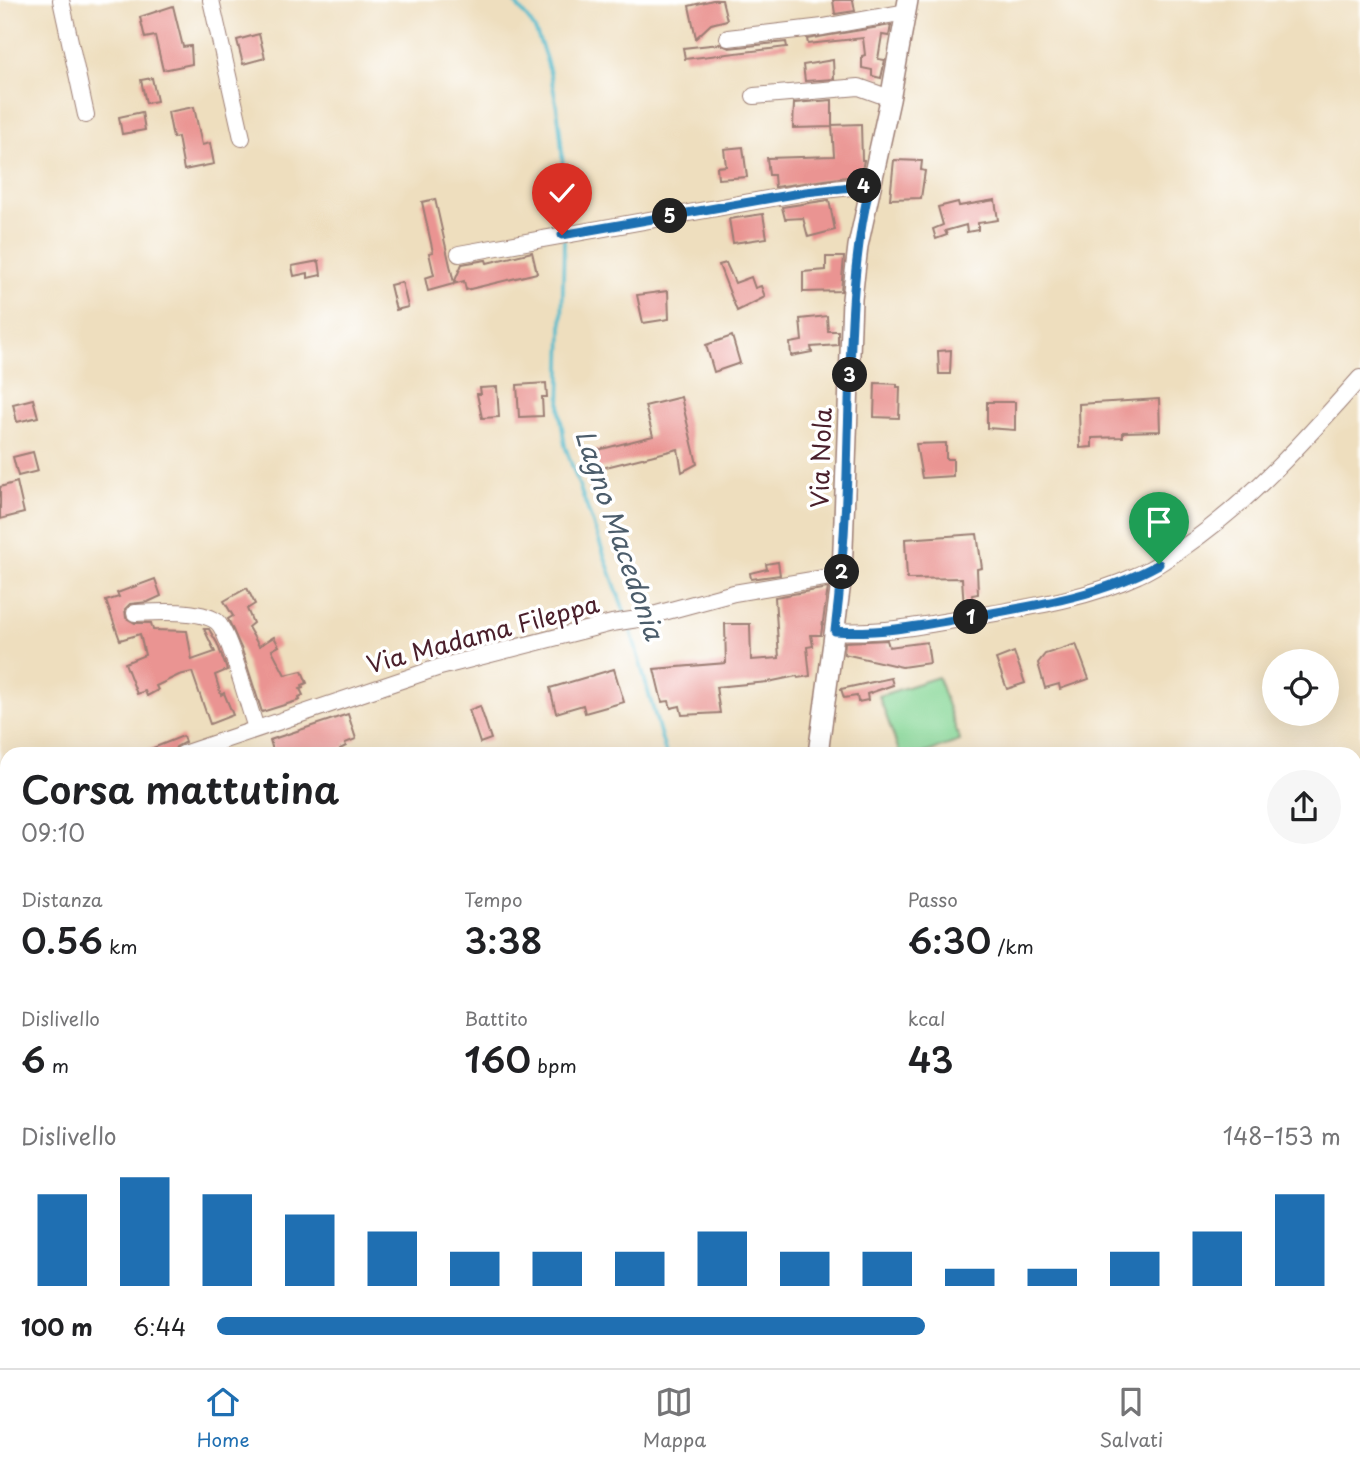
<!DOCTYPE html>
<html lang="it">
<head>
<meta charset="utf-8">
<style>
	:root { --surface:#fff; --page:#f6f6f6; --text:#202124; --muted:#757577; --line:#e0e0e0; --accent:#1f6fb2 }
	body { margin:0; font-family:"Playpen Sans",sans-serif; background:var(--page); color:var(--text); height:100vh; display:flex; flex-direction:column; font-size:26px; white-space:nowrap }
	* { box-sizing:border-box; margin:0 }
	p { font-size:23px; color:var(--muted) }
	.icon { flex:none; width:38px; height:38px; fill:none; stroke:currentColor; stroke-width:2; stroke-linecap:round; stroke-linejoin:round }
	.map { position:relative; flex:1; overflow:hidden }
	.sheet { position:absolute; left:0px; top:747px; width:1362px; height:621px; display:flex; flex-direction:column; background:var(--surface); border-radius:21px 21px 0 0; box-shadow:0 7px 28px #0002 }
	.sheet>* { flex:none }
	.buttons { position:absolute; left:1262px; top:649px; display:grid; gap:14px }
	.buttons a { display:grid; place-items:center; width:77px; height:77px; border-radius:50%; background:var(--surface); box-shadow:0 7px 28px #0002; font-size:35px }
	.pin { position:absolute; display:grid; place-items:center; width:60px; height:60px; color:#fff; margin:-72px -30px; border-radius:50% 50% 50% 0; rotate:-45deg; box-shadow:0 0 7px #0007 }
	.pin .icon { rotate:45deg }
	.km { position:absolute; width:35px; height:35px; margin:-18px; border-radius:50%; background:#222; color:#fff; font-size:19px; line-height:35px; text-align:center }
	.round { display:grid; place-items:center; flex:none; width:74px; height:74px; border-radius:37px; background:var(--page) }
	.overview { display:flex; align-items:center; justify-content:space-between; height:119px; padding:0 21px }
	h1 { font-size:38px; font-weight:600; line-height:52px }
	.stats { display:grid; grid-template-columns:repeat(3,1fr); gap:10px; height:119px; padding:7px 21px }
	.stats div { display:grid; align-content:center }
	.stats b { font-size:35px; font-weight:600 }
	.stats small { font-size:19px; font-weight:400 }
	.stats p { font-size:19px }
	.chart { height:196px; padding:14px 21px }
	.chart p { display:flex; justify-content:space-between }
	.chart svg { width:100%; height:126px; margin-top:7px; stroke:var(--accent); stroke-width:6 }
	ul { padding:0 21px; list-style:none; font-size:23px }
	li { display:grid; grid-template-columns:112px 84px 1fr; align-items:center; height:52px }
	li i { height:18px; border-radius:9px; background:var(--accent) }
	.menu { display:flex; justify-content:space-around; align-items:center; height:98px; border-top:2px solid var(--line); background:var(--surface); font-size:19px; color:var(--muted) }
	.menu a { display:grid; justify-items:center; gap:4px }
	.menu .current { color:var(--accent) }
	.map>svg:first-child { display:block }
</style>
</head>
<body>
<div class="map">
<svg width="1360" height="1368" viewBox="0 0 1360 1368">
	<rect width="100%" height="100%" fill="#fff"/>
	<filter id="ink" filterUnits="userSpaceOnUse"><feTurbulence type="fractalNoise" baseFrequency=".0143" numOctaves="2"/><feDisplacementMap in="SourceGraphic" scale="14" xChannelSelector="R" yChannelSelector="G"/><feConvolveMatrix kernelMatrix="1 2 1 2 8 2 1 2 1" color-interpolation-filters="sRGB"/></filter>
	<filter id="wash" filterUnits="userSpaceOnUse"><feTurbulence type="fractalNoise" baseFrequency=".00686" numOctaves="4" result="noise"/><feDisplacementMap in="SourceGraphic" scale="28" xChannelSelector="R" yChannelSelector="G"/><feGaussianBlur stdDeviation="1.57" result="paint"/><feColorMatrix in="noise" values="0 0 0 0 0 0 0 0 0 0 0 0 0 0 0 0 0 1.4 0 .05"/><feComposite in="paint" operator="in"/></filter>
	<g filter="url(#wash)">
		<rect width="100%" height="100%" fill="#eedebe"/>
		<!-- green -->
		<path fill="#87d797" stroke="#687b61" stroke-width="2" d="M938,677l22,64 -38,13h-22l-21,-58z"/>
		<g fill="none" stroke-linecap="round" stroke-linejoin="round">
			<!-- stream -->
			<g stroke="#4fbacc" stroke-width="3.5">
				<path d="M513,0c7,10 17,20 22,30 26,56 30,141 29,202"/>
				<path d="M564,240l-4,173 5,33 61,170"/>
				<path d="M629,624l37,130"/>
				<path d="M713,1368l1,-6"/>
			</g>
		</g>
		<g id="blocks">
			<!-- building -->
			<g fill="#ea9492">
				<path d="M713,0h9l5,20 -16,4 -15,14 -7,-32z"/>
				<path d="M833,0h20l2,11 -20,3z"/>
				<path d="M173,6l10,41 8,-1 1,18 -29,6 -8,-34 -10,2 -5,-21z"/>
				<path d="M891,25l-2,11 -7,-1 -4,24 7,1 -4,18 -9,-2v-6l-10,-2v-12l3,-1 -2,-17 -55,6 -1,-5z"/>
				<path d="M259,34l6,24 -22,6 -6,-24z"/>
				<path d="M786,42l1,5 -102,12 -2,-11 37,-4 9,4z"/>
				<path d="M833,60l1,19 -29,2 -2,-16z"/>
				<path d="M152,78l5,23 -11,2 -5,-23z"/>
				<path d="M832,100v27l-39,1 1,-25z"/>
				<path d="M194,107l8,38 8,-2 4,21 -30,6 -6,-33 -5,1 -5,-26z"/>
				<path d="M142,112l3,18 -23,4 -3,-17z"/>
				<path d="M861,124l1,36h2l-3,15 -86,12 -1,-12h-5l-2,-17 67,-2 -2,-31z"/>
				<path d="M743,147l4,30 -29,2 -1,-12 9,-1 -2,-17z"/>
				<path d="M894,160l28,1 -1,9 4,1 -4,27 -31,1z"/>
				<path d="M435,199l19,84 8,-19 24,-4 1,3 45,-11 5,21 -71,17 -2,-9 -36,10 -3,-13 9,-3 -5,-22 4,-1 -11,-50z"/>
				<path d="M829,200l6,30 -27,7 -5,-19 -18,1 -3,-12z"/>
				<path d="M995,200l3,20 -20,3v7l-11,2 -1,-7 -21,6 2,4 -11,4 -3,-10 10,-4 -5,-18 20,-5 1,4z"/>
				<path d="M763,214l4,24 -34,5 -4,-24z"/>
				<path d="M826,257h18l-3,34 -38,1v-20l23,-2z"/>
				<path d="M319,261l2,14 -13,3v-5l-14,3 -2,-10z"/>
				<path d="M726,263l9,20 16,-6 4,11 6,-2 4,11 -28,14 -18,-46z"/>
				<path d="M402,282l6,25 -12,3 -6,-25z"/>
				<path d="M668,291l1,28 -26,4 -6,-28z"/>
				<path d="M827,316l1,15h10v14l-27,2 1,5 -21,4 -1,-13 12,-2 -2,-22z"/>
				<path d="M732,336l8,27 -26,9 -8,-27z"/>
				<path d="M951,350l-1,24h-11l-1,-23z"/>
				<path d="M546,383l1,14h-5l1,19 -24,1 -2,-32z"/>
				<path d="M875,383l22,1v3h3l-1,31 -25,-1z"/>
				<path d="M497,387l2,30 -17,1 -5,-24h4l-1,-6z"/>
				<path d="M681,397l16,67 -15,8 -4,-23 -80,20 -4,-18 59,-15 -8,-30z"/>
				<path d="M33,399l5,18 -21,5 -4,-18z"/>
				<path d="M1159,399l1,32 -37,1v5l-31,1v9l-12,1 -1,-44z"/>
				<path d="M987,402h28v28l-28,-2z"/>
				<path d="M946,443v16h7v17l-31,2 -6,-34z"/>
				<path d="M33,452l5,19 -20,5 -5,-19z"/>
				<path d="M17,482l7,31 -24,6v-32z"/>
				<path d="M977,534l5,34 -5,1 1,25 -6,1 -1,12 -7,1 -2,-30 -55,1 -2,-40z"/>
				<path d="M778,562l2,13 -29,4 -1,-6 17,-4 -1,-5z"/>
				<path d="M155,579l6,17 -13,6 -18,2 -5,5 1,9 9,5h16l2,7 34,1 5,29 23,-8 -11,-23h5l8,14 10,27 -12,5 6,20 3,-2 9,22 -23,9 -18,-52 -13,3 -23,11 2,4 -11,6 -2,-5 -8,3 -12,-31 20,-8 -5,-21 -20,6 -14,-39 13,-4 -2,-4z"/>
				<path d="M247,588l8,16 -8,5 6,14 -5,4 11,19 15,-9 5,9 -7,4 13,25 17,-4 5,12 -5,2 1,3 -3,1 3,6 -4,2 1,3 -38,12 -20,-62 -14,-31 5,-3 -9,-15z"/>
				<path d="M828,588l-7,47h-10l2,11 -6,1 3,29 -12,2 -1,-2 -29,6 -52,5 4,26 -38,2 -2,-9 -9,2 -2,-7 -7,1 -8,-33 72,-6 -1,-39h25l1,36 28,-2 -4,-61z"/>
				<path d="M887,640l2,7 38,-5 3,21 -28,4 -58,-13 1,-12z"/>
				<path d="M1076,644l13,35 -29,10 -1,-5 -14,4 -7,-25 7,-9z"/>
				<path d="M1014,652l11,31 -18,6 -11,-30z"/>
				<path d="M614,669l10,33 -39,11 -2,-8 -27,8 -6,-25z"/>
				<path d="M891,678l2,7 -26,9 1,6 -10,2 -1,-6 -13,2 -3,-9z"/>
				<path d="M480,706l11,33 -11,4 -11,-33z"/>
				<path d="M348,714l8,25 -11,4 1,3 -6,3 1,3 -7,2h-60l-4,-14z"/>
				<path d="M183,736l2,6 -9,5 -3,7h-35z"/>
			</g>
		</g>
	</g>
	<g filter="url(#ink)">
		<use href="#blocks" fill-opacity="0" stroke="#9c7e74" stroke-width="2"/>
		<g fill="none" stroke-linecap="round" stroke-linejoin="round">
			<!-- minor casing -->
			<g stroke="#9c7e74" stroke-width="18">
				<g id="minor">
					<path d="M61,0l25,115"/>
					<path d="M211,0l31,138"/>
					<path d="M728,38l95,-11 83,-15"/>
					<path d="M754,96l105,-9 25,9 6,4"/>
					<path d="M459,254l347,-62 64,-7"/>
					<path d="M135,613c21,-1 63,-4 81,8 13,9 33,88 40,107"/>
					<path d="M835,631c49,3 96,-7 143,-15 53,-9 111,-18 160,-41 17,-7 31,-18 46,-28 67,-46 122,-108 176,-169"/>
					<path d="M183,754l257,-87 172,-44 26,-4 96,-26 108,-18"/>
					<path d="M0,1102l7,-2"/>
					<path d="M1354,1139l6,-2"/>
					<path d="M750,1368l21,-6"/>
				</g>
			</g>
			<!-- tertiary casing -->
			<g stroke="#9c7e74" stroke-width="22">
				<g id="tertiary">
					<path d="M818,754l24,-179 10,-276 6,-53 32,-146 18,-100"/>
					<path d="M727,1368l1,-6"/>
				</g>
			</g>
			<!-- minor -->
			<use href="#minor" stroke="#fff" stroke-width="16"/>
			<!-- tertiary -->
			<use href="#tertiary" stroke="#fff" stroke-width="19"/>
		</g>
	</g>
	<g fill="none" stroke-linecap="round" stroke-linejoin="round" filter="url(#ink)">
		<!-- route casing -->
		<g stroke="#fff" stroke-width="14">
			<path id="route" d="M562,235l244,-43 64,-7c-20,82 -19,166 -22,250 -1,65 -5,131 -13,196 46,3 89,-6 134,-14 64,-11 133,-21 190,-53"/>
		</g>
		<!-- route -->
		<use href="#route" stroke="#1f6fb2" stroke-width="9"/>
	</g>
	<g text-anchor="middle" stroke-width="7" stroke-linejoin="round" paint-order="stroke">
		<!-- street labels -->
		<g font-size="24" fill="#4a1f2b" stroke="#fff">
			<text transform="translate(822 458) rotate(-88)" y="8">Via Nola</text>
			<text transform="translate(483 635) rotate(-15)" y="8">Via Madama Fileppa</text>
		</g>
		<!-- water labels -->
		<g font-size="26" font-style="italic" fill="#4c5d6b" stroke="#fff">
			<text transform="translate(619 535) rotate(71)" y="9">Lagno Macedonia</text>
		</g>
	</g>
</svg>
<div class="buttons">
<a><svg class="icon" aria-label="locate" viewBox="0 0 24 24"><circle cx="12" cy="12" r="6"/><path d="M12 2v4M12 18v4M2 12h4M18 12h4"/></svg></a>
</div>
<div class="pin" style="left:1159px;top:564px;background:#1e9e55"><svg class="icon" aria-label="arrive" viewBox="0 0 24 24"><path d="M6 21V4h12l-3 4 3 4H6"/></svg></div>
<div class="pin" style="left:562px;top:235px;background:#d93025"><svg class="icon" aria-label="check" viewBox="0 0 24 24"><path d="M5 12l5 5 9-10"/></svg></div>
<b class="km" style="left:971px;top:617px">1</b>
<b class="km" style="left:842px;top:572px">2</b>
<b class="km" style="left:850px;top:375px">3</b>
<b class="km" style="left:864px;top:186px">4</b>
<b class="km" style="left:670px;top:216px">5</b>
<section class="sheet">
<div class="overview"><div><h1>Corsa mattutina</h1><p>09:10</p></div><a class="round"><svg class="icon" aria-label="share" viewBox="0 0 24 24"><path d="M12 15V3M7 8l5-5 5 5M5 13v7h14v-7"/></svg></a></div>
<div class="stats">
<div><p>Distanza</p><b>0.56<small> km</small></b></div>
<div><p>Tempo</p><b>3:38</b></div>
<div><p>Passo</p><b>6:30<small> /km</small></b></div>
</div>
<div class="stats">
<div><p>Dislivello</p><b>6<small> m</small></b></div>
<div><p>Battito</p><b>160<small> bpm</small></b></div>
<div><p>kcal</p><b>43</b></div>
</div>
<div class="chart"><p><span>Dislivello</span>148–153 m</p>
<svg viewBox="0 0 160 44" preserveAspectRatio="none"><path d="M5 44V12M15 44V6M25 44V12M35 44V19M45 44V25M55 44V32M65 44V32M75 44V32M85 44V25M95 44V32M105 44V32M115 44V38M125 44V38M135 44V32M145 44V25M155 44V12"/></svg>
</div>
<ul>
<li><b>100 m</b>6:44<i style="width:63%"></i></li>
</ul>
</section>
</div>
<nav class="menu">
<a class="current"><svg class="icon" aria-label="home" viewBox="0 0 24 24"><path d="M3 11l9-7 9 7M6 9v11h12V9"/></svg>Home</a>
<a><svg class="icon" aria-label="map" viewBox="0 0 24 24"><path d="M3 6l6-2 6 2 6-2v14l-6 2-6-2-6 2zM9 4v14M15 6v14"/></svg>Mappa</a>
<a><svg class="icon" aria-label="saved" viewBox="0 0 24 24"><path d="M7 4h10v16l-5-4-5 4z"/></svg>Salvati</a>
</nav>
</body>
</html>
